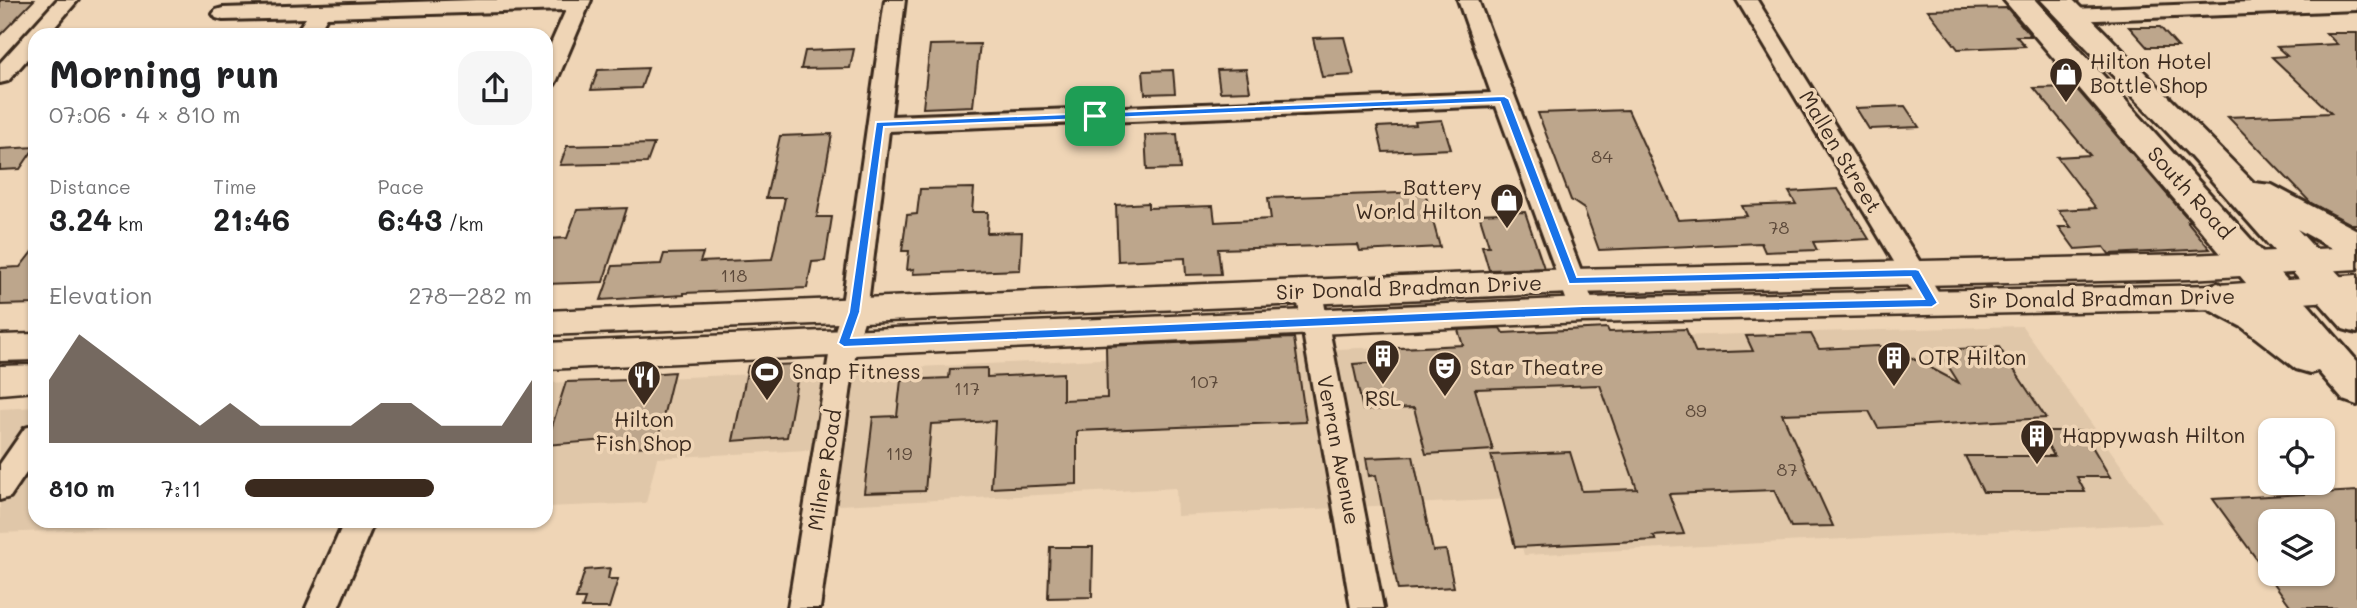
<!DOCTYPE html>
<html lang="en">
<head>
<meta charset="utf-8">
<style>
	:root { --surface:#fff; --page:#f6f6f6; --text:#202124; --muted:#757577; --accent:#3b2a1e }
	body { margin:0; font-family:Mali,sans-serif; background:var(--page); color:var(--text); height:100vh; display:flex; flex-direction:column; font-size:26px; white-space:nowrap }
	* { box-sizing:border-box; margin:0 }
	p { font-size:23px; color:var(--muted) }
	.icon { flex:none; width:38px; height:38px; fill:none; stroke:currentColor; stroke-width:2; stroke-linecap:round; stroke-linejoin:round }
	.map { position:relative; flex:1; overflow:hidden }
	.side { position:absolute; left:28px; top:28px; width:525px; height:500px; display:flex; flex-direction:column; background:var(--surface); border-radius:21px; box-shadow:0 2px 5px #0004 }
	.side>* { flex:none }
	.fabs { position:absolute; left:2258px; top:418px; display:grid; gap:14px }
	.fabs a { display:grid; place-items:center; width:77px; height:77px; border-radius:14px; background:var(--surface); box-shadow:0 2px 5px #0004; font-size:35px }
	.pin { position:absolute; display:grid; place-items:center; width:60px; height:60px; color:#fff; margin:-30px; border-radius:14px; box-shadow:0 4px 10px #0006 }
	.round { display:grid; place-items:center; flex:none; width:74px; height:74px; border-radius:21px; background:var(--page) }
	.head { display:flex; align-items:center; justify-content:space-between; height:119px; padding:0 21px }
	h1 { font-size:38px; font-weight:800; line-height:52px }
	.stats { display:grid; grid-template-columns:repeat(3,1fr); gap:10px; height:119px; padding:7px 21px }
	.stats div { display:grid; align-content:center }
	.stats b { font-size:30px; font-weight:800 }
	.stats small { font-size:19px; font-weight:400 }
	.stats p { font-size:19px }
	.chart { height:196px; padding:14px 21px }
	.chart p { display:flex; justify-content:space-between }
	.chart svg { width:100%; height:126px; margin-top:7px; fill:var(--accent); opacity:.7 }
	ul { padding:0 21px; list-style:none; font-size:23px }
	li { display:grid; grid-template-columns:112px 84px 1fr; align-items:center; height:52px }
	li i { height:18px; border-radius:9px; background:var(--accent) }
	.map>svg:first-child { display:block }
</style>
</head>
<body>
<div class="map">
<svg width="2357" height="608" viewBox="0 0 2357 608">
	<rect width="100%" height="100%" fill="#efd5b6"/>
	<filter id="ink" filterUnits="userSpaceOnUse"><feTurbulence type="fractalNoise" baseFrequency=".0143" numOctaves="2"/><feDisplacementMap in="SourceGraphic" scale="14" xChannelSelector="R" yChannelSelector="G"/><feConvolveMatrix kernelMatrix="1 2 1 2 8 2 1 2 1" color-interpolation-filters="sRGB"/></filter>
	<g filter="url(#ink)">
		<!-- built -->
		<g fill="#e0c7a9">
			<path d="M2022,326l140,197 -638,32 -14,-56 -333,17 -1,-28 -357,18 8,-57 -170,9 -11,45 -100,4v-124l1021,-44z"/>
			<path d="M35,407v115h217l-252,11v-124z"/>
		</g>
		<!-- building -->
		<g fill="#bda68c" stroke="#3b2a1e" stroke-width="2" fill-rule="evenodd">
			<path d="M0,0h34l-34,35z"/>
			<path d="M2007,8l24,28h-15l9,10 -67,3 -30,-39z"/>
			<path d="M2129,27h31l18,20h-31z"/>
			<path d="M2326,33h31v191h-6l-40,-21 -83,-86 103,-4 -59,-56 15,-1 -10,-9 60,-3z"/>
			<path d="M1344,37l10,38 -32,2 -9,-39z"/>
			<path d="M980,44l-7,62 -50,2 7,-63z"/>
			<path d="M854,49l-4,19 -49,1 4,-18z"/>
			<path d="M648,68l-7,20 -50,2 7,-20z"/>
			<path d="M1246,69l4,22 -30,1 -3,-22z"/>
			<path d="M1173,70l2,23 -30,1 -2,-23z"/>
			<path d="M2075,87l115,134h-3l23,28 -101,5 -5,-7 -29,2 -16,-22h12l-13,-17 38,-2 -39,-51 33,-2 -56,-67z"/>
			<path d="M1905,106l14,21 -50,2 -13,-21z"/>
			<path d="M1628,110l50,110 69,-4 -5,-10 54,-2 -7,-12 49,-3 31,50 -56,3 4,8 -52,2 -4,-9 -162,7 -15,-41 -13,-9 -33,-87z"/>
			<path d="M1442,120l9,29 -68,3 -6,-25 39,-2 -1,-3z"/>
			<path d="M832,134l-15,83h15l-7,44 -13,1 -5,26 -123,5v2l-83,5 12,-34 48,-2 3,-10 39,-1 -3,9 72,-3 13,-61h-19l14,-62z"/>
			<path d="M1177,134l3,35 -33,1 -2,-35z"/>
			<path d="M654,144l-7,19 -87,2 7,-19z"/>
			<path d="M35,147l-15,22 -20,1v-21z"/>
			<path d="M974,188l-2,24h16l-1,21 35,-1 -2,38 -107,4 1,-5 -7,1 2,-19h-7l5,-36 10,-1 3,-25z"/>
			<path d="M1425,192l15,55 -80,4 -2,-6 -140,4 3,25 -35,1 -1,-17 -67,3 -2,-56 32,-2v5l65,-2 2,16 56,-3 -3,-21z"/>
			<path d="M627,208l-24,74 -57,2v-45l21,-1 10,-28z"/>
			<path d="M1525,212l19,56 -55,2 -7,-24h7l-10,-32z"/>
			<path d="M35,248v56l-35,1v-37l20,-1z"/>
			<path d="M1500,328l3,5 104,-5 2,4 77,-3 10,24 57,-2 -7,-15 65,-2 8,15 59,-3 19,4 62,33 -21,-33 61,-3 47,71 -168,10 -9,-17 -87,3 51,112 -42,1 -17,-37 -105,4 15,40 -31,2 3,4 -141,7 -24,-92 79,-3 12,39 55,-2 -37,-104 -125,4 18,61 -67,4 -12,-46 -51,2 -10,-46 29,-2 -2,-13 83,-4 -5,-15z"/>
			<path d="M1294,338l12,84 -229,9v53l-86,4 4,-67 -64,3 -6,67 -61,2 9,-76 24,-1 4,-36 48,-2 1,-9 37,-1v9l76,-4v27l44,-2 -1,-52z"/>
			<path d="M800,364l-13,73 -54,4 15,-75z"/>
			<path d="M674,372l-18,74 -26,1 2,-9 -86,7 20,-63 65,-2 2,-5z"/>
			<path d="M2040,431h43l27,46h-33l8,15h-102l-18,-36h89z"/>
			<path d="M1413,456l20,95 13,-1 8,37 -56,3 -22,-115 -7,1 -3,-18z"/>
			<path d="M2357,491v117h-65l-79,-109zM2270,522h52v52h-52z"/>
			<path d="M1050,547h43l-1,50 -44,1z"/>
			<path d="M610,568l-2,11h10l-9,29h-27l3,-9h-9l9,-29z"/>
		</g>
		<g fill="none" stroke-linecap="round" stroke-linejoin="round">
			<!-- minor casing -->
			<g stroke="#3b2a1e" stroke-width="6">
				<g id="minor">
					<path d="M57,0h21l-30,35h-13v15l-27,31 -8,2v-20z"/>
					<path d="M476,0h115l-34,80 -3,5 -8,2v-32l20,-45 -239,7 -11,18h-22l12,-17 -83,2 -7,-2 -3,-4 3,-4 7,-2z"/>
					<path d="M885,0h20l-14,116 600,-23 -33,-93h20l118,310 -4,7 -9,3 -9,-3 -4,-7 -74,-204 -607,25 -22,181 -10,31 -37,265h-32l43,-265 10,-31z"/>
					<path d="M1737,0h20l184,296 4,7 -4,7 -9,3 -9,-3z"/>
					<path d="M2300,0h57v10l-286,11 -7,-2 -3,-4 3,-4 7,-2z"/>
					<path d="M1309,283l9,2 4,7 61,316h-32l-55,-316 4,-7z"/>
					<path d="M35,425v35l-25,37 -10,3v-36l25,-36z"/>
					<path d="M344,522h30l-36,86h-32z"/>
				</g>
			</g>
			<!-- major casing -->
			<g stroke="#3b2a1e" stroke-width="5">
				<g id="major">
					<path d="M2357,247v22l-167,10 -617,14 -1027,42v-24l1027,-42 617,-14z"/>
					<path d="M2357,275v24l-139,10 -635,13 -1037,47v-26l1037,-45 635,-13z"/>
					<path d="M35,334v26l-35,1v-26z"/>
					<path d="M35,365v26l-35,3v-28z"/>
				</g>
			</g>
			<!-- highway casing -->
			<g stroke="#3b2a1e" stroke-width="6">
				<g id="highway">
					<path d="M2004,0h31l231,256 91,105v44l-14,-5 -25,-29 -8,2 -14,-4 -54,-42 -38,-20 -5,-10 5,-10 14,-4 46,21z"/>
					<path d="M2041,0h32l181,183 18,2 85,45v29l-13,-4 -47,-26 60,65v39l-14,-4 -152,-172z"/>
				</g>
			</g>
			<!-- minor -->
			<use href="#minor" fill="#efd5b6" fill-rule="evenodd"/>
			<!-- major -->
			<use href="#major" fill="#efd5b6" fill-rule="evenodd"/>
			<!-- highway -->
			<use href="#highway" fill="#efd5b6" fill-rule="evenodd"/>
		</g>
	</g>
	<!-- route -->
	<path fill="#1a73e8" stroke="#fff" stroke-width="2" fill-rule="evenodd" d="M1504,96l5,3 68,178 338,-8 4,1 19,33 -6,4 -349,8 -739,32 -6,-4 11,-31 27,-190zM1500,102l69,182 342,-7 13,22 -341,7 -732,32 9,-26 24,-185z"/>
	<!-- icons -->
	<defs>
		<g id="shop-pin" transform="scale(1.75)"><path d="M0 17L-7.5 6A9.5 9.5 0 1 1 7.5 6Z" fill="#3b2a1e" stroke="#efd5b6"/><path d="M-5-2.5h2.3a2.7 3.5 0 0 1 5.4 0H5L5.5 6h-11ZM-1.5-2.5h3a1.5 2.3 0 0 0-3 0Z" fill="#fff"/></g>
		<g id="building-pin" transform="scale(1.75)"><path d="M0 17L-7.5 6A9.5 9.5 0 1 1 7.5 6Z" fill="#3b2a1e" stroke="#efd5b6"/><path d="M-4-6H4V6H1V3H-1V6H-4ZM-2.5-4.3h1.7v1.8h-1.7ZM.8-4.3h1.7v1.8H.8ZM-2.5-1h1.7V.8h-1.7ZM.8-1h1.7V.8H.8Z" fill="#fff"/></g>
		<g id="theatre-pin" transform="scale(1.75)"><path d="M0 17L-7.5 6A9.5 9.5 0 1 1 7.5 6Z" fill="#3b2a1e" stroke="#efd5b6"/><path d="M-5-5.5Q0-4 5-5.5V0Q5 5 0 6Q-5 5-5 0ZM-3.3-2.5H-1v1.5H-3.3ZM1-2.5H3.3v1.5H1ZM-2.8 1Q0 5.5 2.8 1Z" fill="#fff"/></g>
		<g id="stadium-pin" transform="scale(1.75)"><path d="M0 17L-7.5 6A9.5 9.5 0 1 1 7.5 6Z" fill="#3b2a1e" stroke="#efd5b6"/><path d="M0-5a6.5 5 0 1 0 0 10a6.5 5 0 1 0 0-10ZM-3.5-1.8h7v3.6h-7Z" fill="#fff"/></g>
		<g id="restaurant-pin" transform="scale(1.75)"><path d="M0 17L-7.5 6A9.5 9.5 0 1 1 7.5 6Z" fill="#3b2a1e" stroke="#efd5b6"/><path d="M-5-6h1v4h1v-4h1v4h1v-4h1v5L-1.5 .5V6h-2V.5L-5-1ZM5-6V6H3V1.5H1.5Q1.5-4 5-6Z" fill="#fff"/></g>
	</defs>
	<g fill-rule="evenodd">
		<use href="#shop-pin" x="2066" y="74"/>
		<use href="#shop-pin" x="1507" y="200"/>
		<use href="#building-pin" x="1383" y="356"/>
		<use href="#building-pin" x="1894" y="358"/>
		<use href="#theatre-pin" x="1445" y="368"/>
		<use href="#stadium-pin" x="767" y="372"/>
		<use href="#restaurant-pin" x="644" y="377"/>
		<use href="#building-pin" x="2037" y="436"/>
	</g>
	<g text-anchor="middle" stroke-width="7" stroke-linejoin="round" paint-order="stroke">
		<!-- number labels -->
		<g font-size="18" fill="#5c493a">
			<text x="1602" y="163">84</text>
			<text x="1779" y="234">78</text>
			<text x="734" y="282">118</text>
			<text x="1204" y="388">107</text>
			<text x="967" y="395">117</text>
			<text x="1696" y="417">89</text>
			<text x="899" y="460">119</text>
			<text x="1787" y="476">87</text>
		</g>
		<!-- poi labels -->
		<g font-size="21" fill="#3b2a1e" stroke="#efd5b6" text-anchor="start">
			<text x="2090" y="69">Hilton Hotel<tspan x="2090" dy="24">Bottle Shop</tspan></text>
			<text x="1482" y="195" text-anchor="end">Battery<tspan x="1482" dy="24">World Hilton</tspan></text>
			<text x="1918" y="365">OTR Hilton</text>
			<text x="1470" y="375">Star Theatre</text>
			<text x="792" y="379">Snap Fitness</text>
			<text x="1383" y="406" text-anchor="middle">RSL</text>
			<text x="644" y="427" text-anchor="middle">Hilton<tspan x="644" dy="24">Fish Shop</tspan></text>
			<text x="2062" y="443">Happywash Hilton</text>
		</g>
		<!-- street labels -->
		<g font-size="21" fill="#3b2a1e" stroke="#efd5b6">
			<text transform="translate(1840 152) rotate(59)" y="7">Mallen Street</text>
			<text transform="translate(2190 193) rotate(48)" y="7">South Road</text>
			<text transform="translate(1409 288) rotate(-2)" y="7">Sir Donald Bradman Drive</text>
			<text transform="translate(2102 299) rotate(-1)" y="7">Sir Donald Bradman Drive</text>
			<text transform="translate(1338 450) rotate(79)" y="7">Verran Avenue</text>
			<text transform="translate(825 470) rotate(-81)" y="7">Milner Road</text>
		</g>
	</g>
</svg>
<div class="fabs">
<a><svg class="icon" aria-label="locate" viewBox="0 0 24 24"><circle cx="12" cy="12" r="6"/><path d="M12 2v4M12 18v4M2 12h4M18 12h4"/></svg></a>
<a><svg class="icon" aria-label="layers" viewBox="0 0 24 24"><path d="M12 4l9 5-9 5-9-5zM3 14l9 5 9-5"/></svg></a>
</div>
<div class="pin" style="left:1095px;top:116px;background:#1e9e55"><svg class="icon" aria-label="arrive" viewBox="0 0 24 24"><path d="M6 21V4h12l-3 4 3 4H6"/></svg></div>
<section class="side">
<div class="head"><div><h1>Morning run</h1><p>07:06 · 4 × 810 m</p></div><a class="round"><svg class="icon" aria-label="share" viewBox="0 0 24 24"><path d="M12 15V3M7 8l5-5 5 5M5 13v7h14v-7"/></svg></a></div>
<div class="stats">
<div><p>Distance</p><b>3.24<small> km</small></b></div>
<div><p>Time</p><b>21:46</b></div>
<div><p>Pace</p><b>6:43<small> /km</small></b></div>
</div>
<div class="chart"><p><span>Elevation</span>278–282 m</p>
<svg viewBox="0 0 160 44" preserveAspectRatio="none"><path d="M0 44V22L10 6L20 14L30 22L40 30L50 38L60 30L70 38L80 38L90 38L100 38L110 30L120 30L130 38L140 38L150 38L160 22V44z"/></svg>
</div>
<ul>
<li><b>810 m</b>7:11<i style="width:66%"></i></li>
</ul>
</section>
</div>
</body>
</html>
